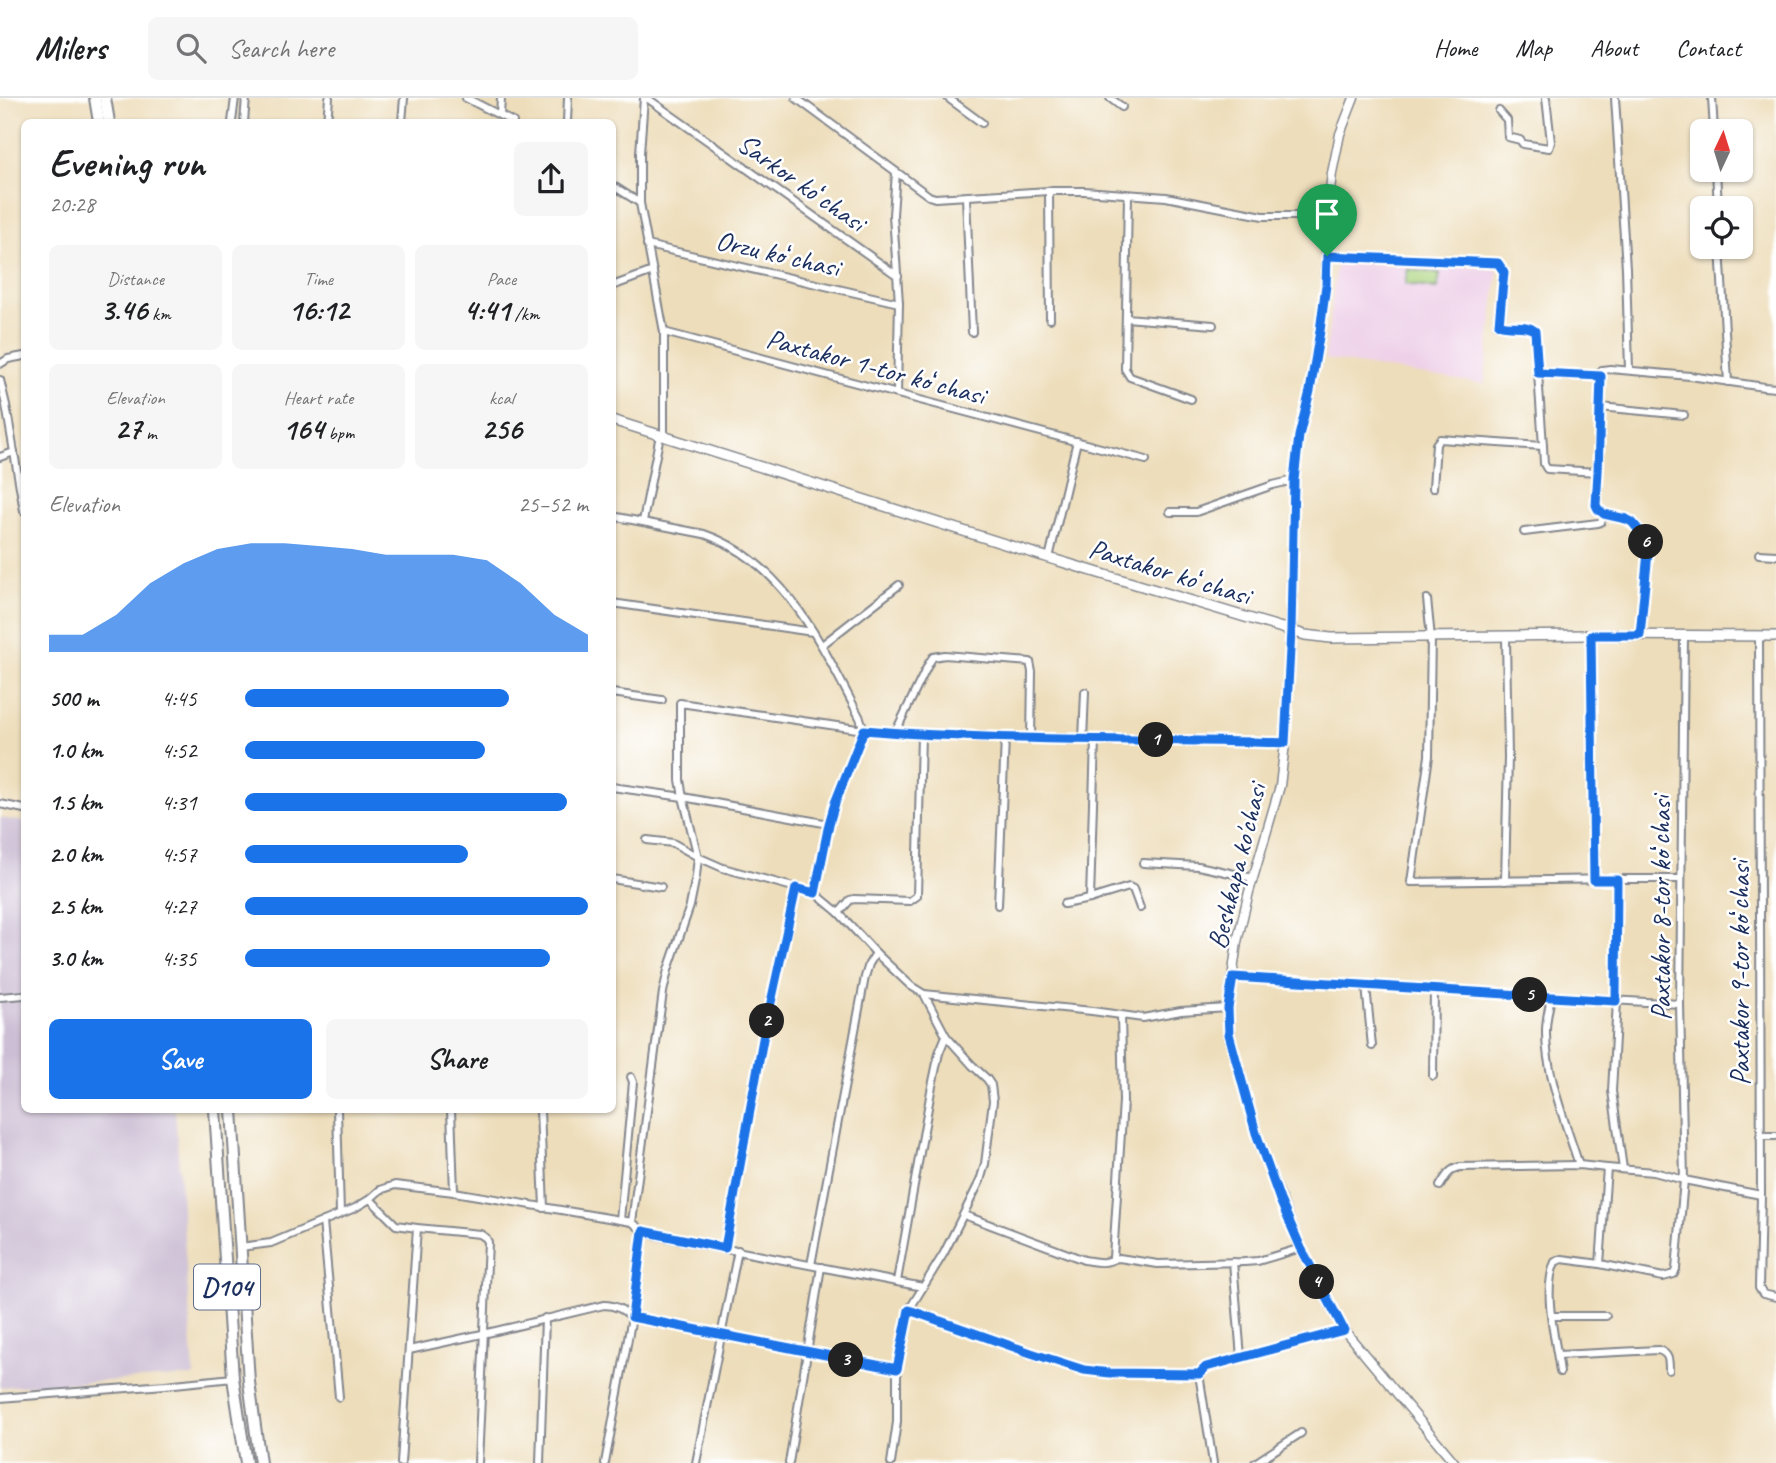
<!DOCTYPE html>
<html lang="en">
<head>
<meta charset="utf-8">
<style>
	:root { --surface:#fff; --page:#f6f6f6; --text:#202124; --muted:#757577; --line:#e0e0e0; --accent:#1a73e8 }
	body { margin:0; font-family:Caveat,sans-serif; background:var(--page); color:var(--text); height:100vh; display:flex; flex-direction:column; font-size:26px; white-space:nowrap }
	* { box-sizing:border-box; margin:0 }
	p { font-size:23px; color:var(--muted) }
	.icon { flex:none; width:38px; height:38px; fill:none; stroke:currentColor; stroke-width:2; stroke-linecap:round; stroke-linejoin:round }
	.map { position:relative; flex:1; overflow:hidden }
	.drawer { position:absolute; left:21px; top:21px; width:595px; height:994px; display:flex; flex-direction:column; background:var(--surface); border-radius:10px; box-shadow:0 2px 5px #0004 }
	.drawer>* { flex:none }
	.needle { width:46px; rotate:4deg }
	.controls { position:absolute; left:1690px; top:21px; display:grid; gap:14px }
	.controls a { display:grid; place-items:center; width:63px; height:63px; border-radius:10px; background:var(--surface); box-shadow:0 2px 5px #0004; font-size:35px }
	.pin { position:absolute; display:grid; place-items:center; width:60px; height:60px; color:#fff; margin:-72px -30px; border-radius:50% 50% 50% 0; rotate:-45deg; box-shadow:0 0 7px #0007 }
	.pin .icon { rotate:45deg }
	.km { position:absolute; width:35px; height:35px; margin:-18px; border-radius:50%; background:#222; color:#fff; font-size:19px; line-height:35px; text-align:center }
	.round { display:grid; place-items:center; flex:none; width:74px; height:74px; border-radius:10px; background:var(--page) }
	.summary { display:flex; align-items:center; justify-content:space-between; height:119px; padding:0 28px }
	h1 { font-size:38px; font-weight:700; line-height:52px }
	.stats { display:grid; grid-template-columns:repeat(3,1fr); gap:10px; height:119px; padding:7px 28px }
	.stats div { display:grid; align-content:center; border-radius:10px; background:var(--page); text-align:center }
	.stats b { font-size:30px; font-weight:700 }
	.stats small { font-size:19px; font-weight:400 }
	.stats p { font-size:19px }
	.chart { height:196px; padding:14px 28px }
	.chart p { display:flex; justify-content:space-between }
	.chart svg { width:100%; height:126px; margin-top:7px; fill:var(--accent); opacity:.7 }
	.cta { display:flex; gap:14px; margin-top:auto; padding:14px 28px }
	.cta a { flex:1; height:80px; border-radius:10px; background:var(--accent); color:#fff; font-size:28px; font-weight:700; line-height:80px; text-align:center }
	.cta a+a { background:var(--page); color:var(--text) }
	ul { padding:0 28px; list-style:none; font-size:23px }
	li { display:grid; grid-template-columns:112px 84px 1fr; align-items:center; height:52px }
	li i { height:18px; border-radius:9px; background:var(--accent) }
	header { display:flex; align-items:center; gap:42px; box-sizing:border-box; height:98px; padding:0 35px; background:var(--surface); border-bottom:2px solid var(--line) }
	header strong { font-size:33px }
	nav { display:flex; gap:38px; margin-inline-start:auto; font-size:24px }
	.search { width:490px; height:63px; background:var(--page); display:flex; align-items:center; gap:18px; box-sizing:border-box; padding:0 24px; border-radius:10px; color:var(--muted); font-size:26px }
	.map>svg:first-child { display:block }
</style>
</head>
<body>
<header>
<strong>Milers</strong>
<div class="search"><svg class="icon" aria-label="search" viewBox="0 0 24 24"><circle cx="10" cy="10" r="6"/><path d="M15 15l6 6"/></svg>Search here</div>
<nav><a>Home</a><a>Map</a><a>About</a><a>Contact</a></nav>
</header>
<div class="map">
<svg width="1776" height="1365" viewBox="0 0 1776 1365">
	<rect width="100%" height="100%" fill="#fff"/>
	<filter id="ink" filterUnits="userSpaceOnUse"><feTurbulence type="fractalNoise" baseFrequency=".0143" numOctaves="2"/><feDisplacementMap in="SourceGraphic" scale="14" xChannelSelector="R" yChannelSelector="G"/><feConvolveMatrix kernelMatrix="1 2 1 2 8 2 1 2 1" color-interpolation-filters="sRGB"/></filter>
	<filter id="wash" filterUnits="userSpaceOnUse"><feTurbulence type="fractalNoise" baseFrequency=".00686" numOctaves="4" result="noise"/><feDisplacementMap in="SourceGraphic" scale="28" xChannelSelector="R" yChannelSelector="G"/><feGaussianBlur stdDeviation="1.57" result="paint"/><feColorMatrix in="noise" values="0 0 0 0 0 0 0 0 0 0 0 0 0 0 0 0 0 1.4 0 .05"/><feComposite in="paint" operator="in"/></filter>
	<g filter="url(#wash)">
		<rect width="100%" height="100%" fill="#edddba"/>
		<!-- built -->
		<path fill="#eed0e8" d="M1337,162l113,10 1,-5 47,5 -14,114 -159,-25z"/>
		<!-- industrial -->
		<path fill="#ccbed4" d="M0,720l24,4v288h151l19,266 -194,11z"/>
		<!-- green -->
		<path fill="#acd47e" stroke="#64826e" stroke-width="2" d="M1408,171l32,5 -3,15 -32,-5z"/>
	</g>
	<g filter="url(#ink)">
		<g fill="none" stroke-linecap="round" stroke-linejoin="round">
			<!-- minor casing -->
			<g stroke="#84868c" stroke-width="10">
				<g id="minor">
					<path d="M466,0l47,24"/>
					<path d="M644,0l-4,55v50l24,129v104"/>
					<path d="M647,0l251,178"/>
					<path d="M796,0l133,98 6,2 114,-7h35l82,6 97,19h64"/>
					<path d="M948,0l34,25"/>
					<path d="M1110,0l12,9"/>
					<path d="M1615,0l11,170 3,102"/>
					<path d="M1712,0l2,33"/>
					<path d="M1499,13l8,9 1,17 12,3 3,4 26,4 2,-6 -5,-44"/>
					<path d="M500,17l1,-17"/>
					<path d="M232,24l3,-24"/>
					<path d="M244,24l2,-24"/>
					<path d="M327,24l2,-24"/>
					<path d="M402,24l2,-24"/>
					<path d="M567,24l1,-24"/>
					<path d="M1716,72l2,38"/>
					<path d="M896,74l-3,43 6,88 -2,90"/>
					<path d="M612,87l28,18"/>
					<path d="M1049,93l1,128"/>
					<path d="M1128,97l-3,174 5,8 61,22"/>
					<path d="M966,99l6,135"/>
					<path d="M647,147l252,58"/>
					<path d="M1720,149l8,135"/>
					<path d="M1327,158l171,7 6,9 -6,52c12,5 27,-1 37,8l3,41"/>
					<path d="M612,188l41,-15"/>
					<path d="M1126,220l87,7"/>
					<path d="M664,234l482,128"/>
					<path d="M0,266l8,-5 16,-3"/>
					<path d="M0,282l6,25 18,106"/>
					<path d="M1600,309l84,8"/>
					<path d="M1543,348l1,18 3,5 51,3"/>
					<path d="M0,359l14,-5"/>
					<path d="M1433,390l3,-44 4,-5 103,7 -5,-73 63,3"/>
					<path d="M1170,414h26l77,-27 21,-5"/>
					<path d="M612,418l92,18c82,28 119,114 156,184l4,12 -29,73 -6,21 -14,69"/>
					<path d="M643,423l17,-86"/>
					<path d="M1524,434l74,-9 3,-1 3,-8"/>
					<path d="M1759,456l17,1"/>
					<path d="M1049,460l28,-117"/>
					<path d="M1427,501l4,39 -2,118 -18,126 206,-3v122l-5,90 11,78"/>
					<path d="M612,505l201,29"/>
					<path d="M1591,537l3,245"/>
					<path d="M1640,537l8,-83c-8,-48 -40,-25 -52,-47l2,-33 3,-100 1,-2 8,-1 80,7 74,11 12,1"/>
					<path d="M1759,538l2,559 -2,93 4,6 13,3"/>
					<path d="M822,547l77,-60"/>
					<path d="M612,595l50,7"/>
					<path d="M895,635l34,-70 4,-6 12,-2 85,7 2,10 -1,67"/>
					<path d="M1083,642l2,-48"/>
					<path d="M612,689l71,10 146,27"/>
					<path d="M0,706l24,5"/>
					<path d="M647,742l26,3 25,14 25,11 92,25 24,20 37,40 35,33 13,8 22,42 26,29 15,14 4,6 2,16 -5,39 -3,24 -5,17 -36,72 -35,57 -12,59v53l-6,41"/>
					<path d="M1143,765l55,3 55,12"/>
					<path d="M612,781l49,8"/>
					<path d="M1617,781h64"/>
					<path d="M1505,783l3,-124 -2,-120"/>
					<path d="M1090,801l5,-159"/>
					<path d="M1064,806l26,-5 39,-12 4,2 7,19"/>
					<path d="M998,807l7,-167"/>
					<path d="M839,815l11,-13 4,-1 56,2 7,-5 4,-161"/>
					<path d="M1232,879l134,9 314,18"/>
					<path d="M1366,888l6,60"/>
					<path d="M924,896l168,17 51,7 38,-7 47,-3"/>
					<path d="M0,899l24,-2"/>
					<path d="M1551,899c-2,11 -5,22 -5,33 -1,43 20,94 33,135"/>
					<path d="M1433,978l1,-87"/>
					<path d="M337,1012l3,103"/>
					<path d="M451,1012l3,82"/>
					<path d="M540,1012l4,98"/>
					<path d="M1760,1038h16"/>
					<path d="M1440,1088c5,-8 9,-17 20,-19l119,-2 28,3 47,4 30,8 77,15"/>
					<path d="M370,1101l26,26 21,3 63,6 6,4 2,4 -10,221"/>
					<path d="M964,1117l120,45c7,1 18,4 25,1 4,-1 7,-3 10,-3l39,6 86,-2 14,-1 43,-13"/>
					<path d="M620,1122l13,-138 -2,-5"/>
					<path d="M323,1123l16,176"/>
					<path d="M632,1124l31,-230 5,-22 22,-64 6,-30 2,-19 -15,-60 -3,-17v-77l184,27 57,5 110,4 160,1 94,3"/>
					<path d="M240,1149l31,-4 84,-35 15,-9 10,-9 15,-5 59,7 178,30 11,9 11,4 269,52"/>
					<path d="M725,1150l38,-209 33,-151"/>
					<path d="M1113,1160l10,-157 -2,-86"/>
					<path d="M1233,1164l8,95"/>
					<path d="M1600,1166l7,-96"/>
					<path d="M811,1167l54,-288 4,-13 7,-11"/>
					<path d="M897,1183l34,-190 8,-38 7,-17"/>
					<path d="M909,1212l121,43 54,17 26,2 89,2 7,-7 138,-37"/>
					<path d="M1552,1218h54"/>
					<path d="M409,1252l87,-19 108,-26c12,0 19,5 28,12l265,52"/>
					<path d="M1558,1257l100,-5c11,3 11,10 11,20"/>
					<path d="M1560,1274c-4,-32 -18,-80 -5,-110l7,-3 38,5 63,13 11,-3 2,-5 8,-89 -4,-176 4,-368"/>
					<path d="M1199,1276l14,89"/>
					<path d="M0,1300l165,-13 68,-7"/>
					<path d="M401,1365l16,-235"/>
					<path d="M540,1365l5,-145"/>
					<path d="M605,1365l27,-146 11,-86"/>
					<path d="M696,1365l42,-213"/>
					<path d="M789,1365l32,-196"/>
					<path d="M1255,1365l46,-30"/>
				</g>
			</g>
			<!-- tertiary casing -->
			<g stroke="#84868c" stroke-width="11">
				<path id="tertiary" d="M1354,0l-14,36 -8,39 -5,43 -1,69 -6,46 -10,60 -11,46 -5,43 -3,151 -6,112 -5,43 -31,106 -12,50 -9,66 1,26 31,112 41,102 28,55 15,27 111,133"/>
			</g>
			<!-- secondary casing -->
			<g stroke="#84868c" stroke-width="12">
				<path id="secondary" d="M612,322l437,138 256,77 26,3 260,-3 185,1"/>
			</g>
			<!-- primary casing -->
			<g stroke="#84868c" stroke-width="14">
				<g id="primary">
					<path d="M95,0l4,24"/>
					<path d="M105,0l4,24"/>
					<path d="M215,1012l18,268 13,85"/>
					<path d="M232,1012l17,272 11,81"/>
				</g>
			</g>
			<!-- minor -->
			<use href="#minor" stroke="#fff" stroke-width="6"/>
			<!-- tertiary -->
			<use href="#tertiary" stroke="#fff" stroke-width="8"/>
			<!-- secondary -->
			<use href="#secondary" stroke="#fff" stroke-width="9"/>
			<!-- primary -->
			<use href="#primary" stroke="#fff" stroke-width="10"/>
		</g>
	</g>
	<g fill="none" stroke-linecap="round" stroke-linejoin="round" filter="url(#ink)">
		<!-- route casing -->
		<g stroke="#fff" stroke-width="14">
			<path id="route" d="M1327,158l171,7 6,9 -5,52c11,5 26,-1 36,7l3,42 63,3 -3,96 -2,33 2,4 6,5 22,5 6,3 11,13 3,9 2,8 -8,83h-49l3,245h23l-1,121 -383,-24 -5,31 1,26 27,99 24,67 21,48 43,82 -138,37 -7,7 -89,-1 -26,-3 -53,-17 -122,-43 -12,59 -265,-52 11,-86 82,17 38,-209 33,-151 19,5 14,-69 6,-21 29,-73c140,12 281,8 421,13l6,-112 3,-151 5,-44 11,-45 10,-60 6,-46z"/>
		</g>
		<!-- route -->
		<use href="#route" stroke="#1a73e8" stroke-width="9"/>
	</g>
	<g text-anchor="middle" stroke-width="5" stroke-linejoin="round" paint-order="stroke">
		<!-- shield labels -->
		<rect fill="#fff" stroke="#5f6d8e" stroke-width="2" x="194" y="1166.5" width="66" height="45" rx="5"/>
		<g font-size="26" font-weight="bold" fill="#1b2f5e">
			<text x="227" y="1198">D104</text>
		</g>
		<!-- street labels -->
		<g font-size="28" fill="#1b2f5e" stroke="#fff">
			<text transform="translate(802 84) rotate(35)" y="10">Sarkor koʻchasi</text>
			<text transform="translate(778 155) rotate(13)" y="10">Orzu koʻchasi</text>
			<text transform="translate(876 268) rotate(15)" y="10">Paxtakor 1-tor koʻchasi</text>
			<text transform="translate(1170 473) rotate(17)" y="10">Paxtakor koʻchasi</text>
			<text transform="translate(1236 768) rotate(-76)" y="10">Beshkapa ko'chasi</text>
			<text transform="translate(1660 810) rotate(-90)" y="10">Paxtakor 8-tor koʻchasi</text>
			<text transform="translate(1739 875) rotate(-90)" y="10">Paxtakor 9-tor koʻchasi</text>
		</g>
	</g>
</svg>
<div class="controls">
<a><svg class="needle" viewBox="-14 -14 28 28"><path d="M0-13l5 13h-10z" fill="#e53935"/><path d="M0 13l5-13h-10z" fill="#757577"/></svg></a>
<a><svg class="icon" aria-label="locate" viewBox="0 0 24 24"><circle cx="12" cy="12" r="6"/><path d="M12 2v4M12 18v4M2 12h4M18 12h4"/></svg></a>
</div>
<div class="pin" style="left:1327px;top:158px;background:#1e9e55"><svg class="icon" aria-label="arrive" viewBox="0 0 24 24"><path d="M6 21V4h12l-3 4 3 4H6"/></svg></div>
<b class="km" style="left:1156px;top:642px">1</b>
<b class="km" style="left:767px;top:923px">2</b>
<b class="km" style="left:846px;top:1262px">3</b>
<b class="km" style="left:1317px;top:1184px">4</b>
<b class="km" style="left:1530px;top:897px">5</b>
<b class="km" style="left:1646px;top:444px">6</b>
<section class="drawer">
<div class="summary"><div><h1>Evening run</h1><p>20:28</p></div><a class="round"><svg class="icon" aria-label="share" viewBox="0 0 24 24"><path d="M12 15V3M7 8l5-5 5 5M5 13v7h14v-7"/></svg></a></div>
<div class="stats">
<div><p>Distance</p><b>3.46<small> km</small></b></div>
<div><p>Time</p><b>16:12</b></div>
<div><p>Pace</p><b>4:41<small> /km</small></b></div>
</div>
<div class="stats">
<div><p>Elevation</p><b>27<small> m</small></b></div>
<div><p>Heart rate</p><b>164<small> bpm</small></b></div>
<div><p>kcal</p><b>256</b></div>
</div>
<div class="chart"><p><span>Elevation</span>25–52 m</p>
<svg viewBox="0 0 160 44" preserveAspectRatio="none"><path d="M0 44V38L10 38L20 31L30 20L40 13L50 8L60 6L70 6L80 7L90 8L100 10L110 10L120 10L130 12L140 20L150 31L160 38V44z"/></svg>
</div>
<ul>
<li><b>500 m</b>4:45<i style="width:77%"></i></li>
<li><b>1.0 km</b>4:52<i style="width:70%"></i></li>
<li><b>1.5 km</b>4:31<i style="width:94%"></i></li>
<li><b>2.0 km</b>4:57<i style="width:65%"></i></li>
<li><b>2.5 km</b>4:27<i style="width:100%"></i></li>
<li><b>3.0 km</b>4:35<i style="width:89%"></i></li>
</ul>
<div class="cta"><a>Save</a><a>Share</a></div>
</section>
</div>
</body>
</html>
